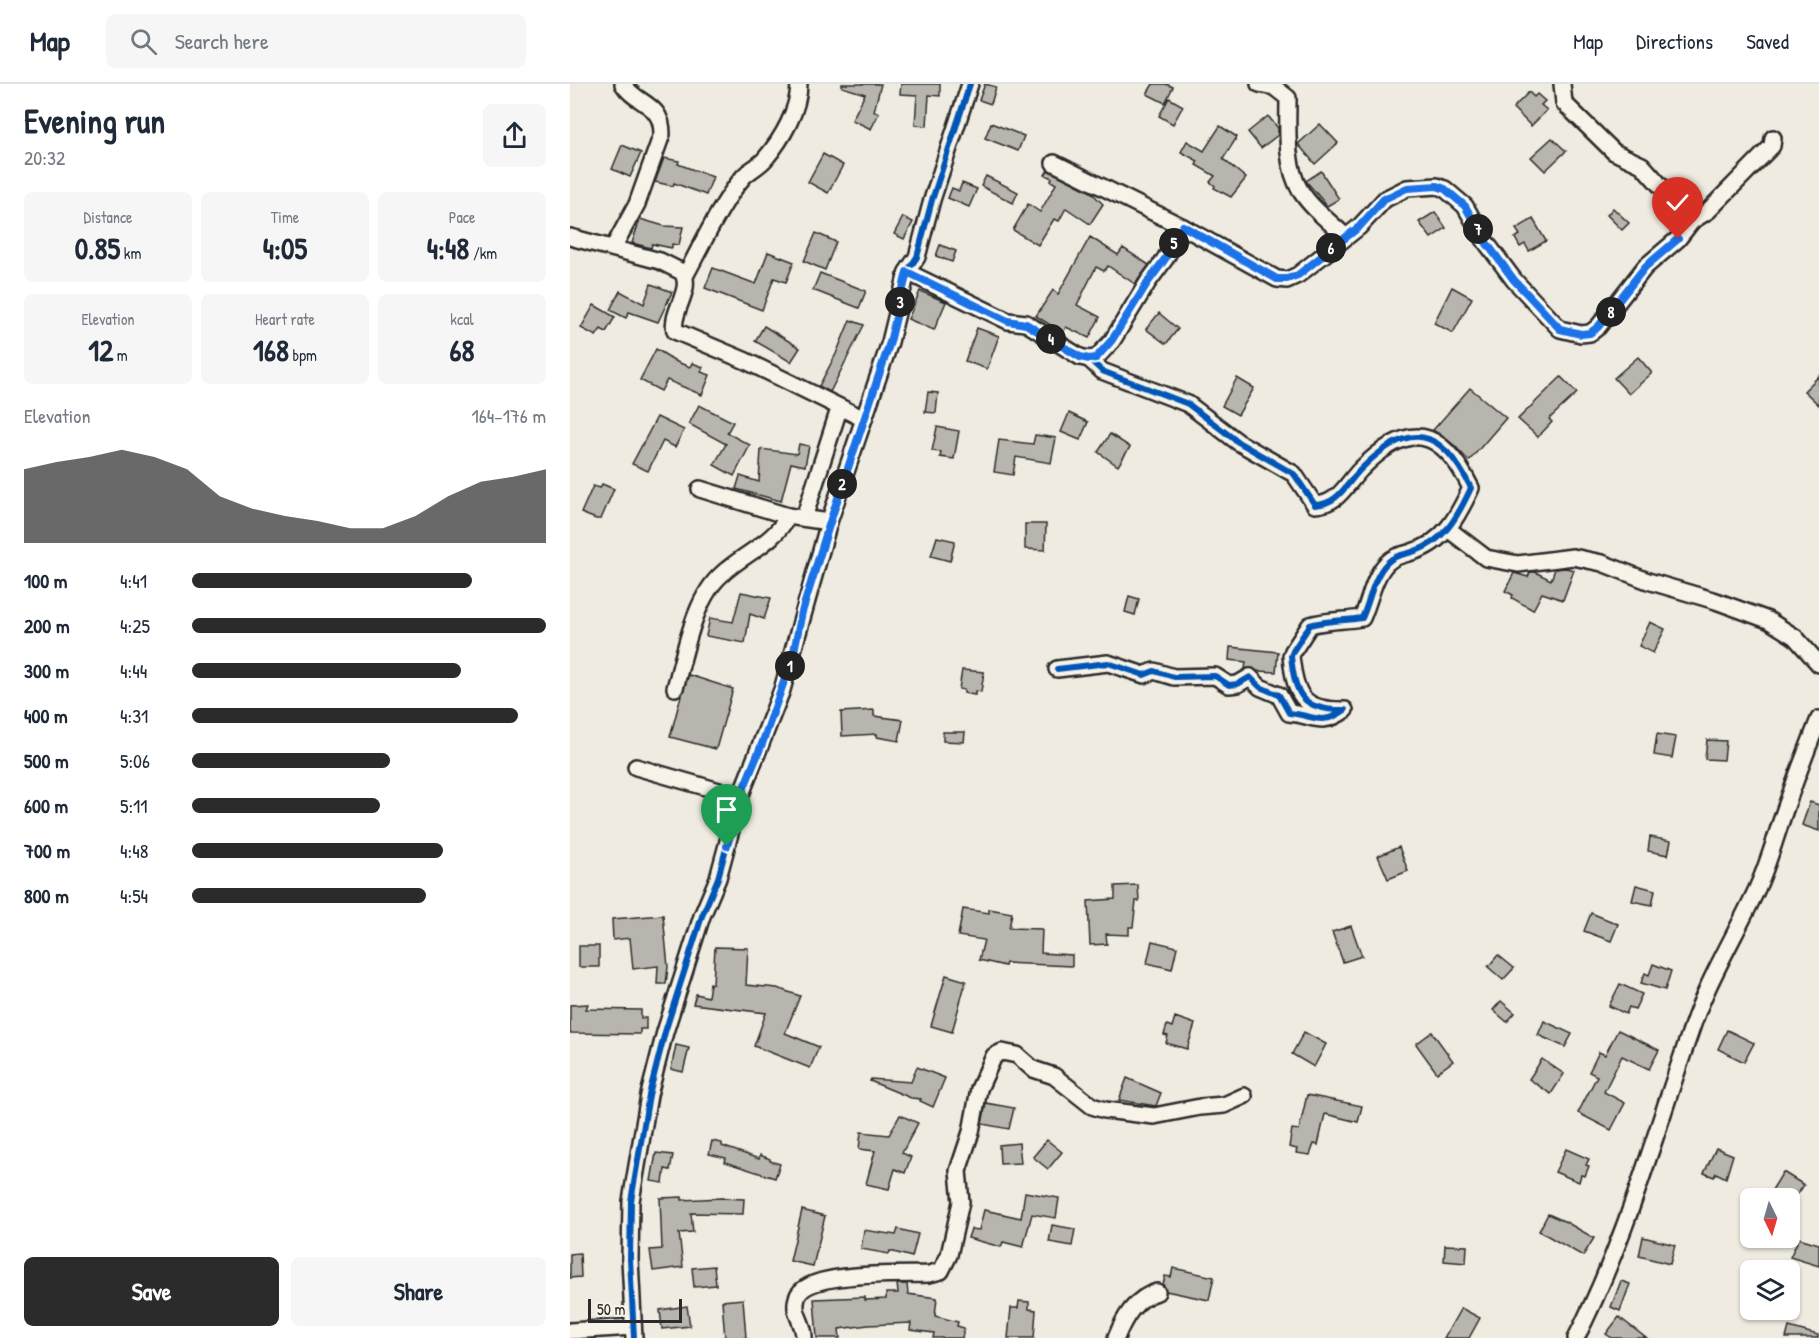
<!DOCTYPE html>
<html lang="en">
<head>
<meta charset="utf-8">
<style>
	:root { --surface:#fff; --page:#f6f6f7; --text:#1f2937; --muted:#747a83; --line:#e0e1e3; --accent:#2b2b2b }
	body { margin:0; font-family:"Patrick Hand",sans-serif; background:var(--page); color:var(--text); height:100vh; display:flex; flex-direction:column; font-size:22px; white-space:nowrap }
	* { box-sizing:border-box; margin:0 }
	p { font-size:20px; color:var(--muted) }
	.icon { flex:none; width:33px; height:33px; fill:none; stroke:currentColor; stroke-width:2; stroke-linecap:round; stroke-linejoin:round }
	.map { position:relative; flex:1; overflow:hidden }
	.sheet { display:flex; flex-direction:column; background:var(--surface); width:570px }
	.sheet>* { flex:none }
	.needle { width:39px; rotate:175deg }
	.controls { position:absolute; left:1170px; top:1104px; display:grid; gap:12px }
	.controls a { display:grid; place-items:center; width:60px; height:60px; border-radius:9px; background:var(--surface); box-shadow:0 2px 4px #0004; font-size:30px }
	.scale { position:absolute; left:18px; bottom:15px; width:94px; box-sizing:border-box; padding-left:6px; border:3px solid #2b2b2b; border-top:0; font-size:16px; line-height:21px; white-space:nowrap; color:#2b2b2b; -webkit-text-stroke:4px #f7f3e8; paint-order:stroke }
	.pin { position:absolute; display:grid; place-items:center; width:51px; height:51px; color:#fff; margin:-62px -26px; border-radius:50% 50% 50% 0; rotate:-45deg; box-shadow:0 0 6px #0007 }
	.pin .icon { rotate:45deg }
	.km { position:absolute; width:30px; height:30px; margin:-15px; border-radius:50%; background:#222; color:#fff; font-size:16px; line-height:30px; text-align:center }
	.round { display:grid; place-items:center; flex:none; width:63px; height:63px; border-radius:9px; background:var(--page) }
	.headline { display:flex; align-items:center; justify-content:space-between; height:102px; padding:0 24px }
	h1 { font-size:33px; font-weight:700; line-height:45px }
	.metrics { display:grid; grid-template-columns:repeat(3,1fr); gap:9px; height:102px; padding:6px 24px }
	.metrics div { display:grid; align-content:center; border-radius:9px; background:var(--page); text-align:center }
	.metrics b { font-size:30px; font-weight:700 }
	.metrics small { font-size:16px; font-weight:400 }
	.metrics p { font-size:16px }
	.chart { height:168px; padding:12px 24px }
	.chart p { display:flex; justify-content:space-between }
	.chart svg { width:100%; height:108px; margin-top:6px; fill:var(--accent); opacity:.7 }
	.primary-button { display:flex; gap:12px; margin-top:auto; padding:12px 24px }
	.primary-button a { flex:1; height:69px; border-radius:9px; background:var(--accent); color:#fff; font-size:24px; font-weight:700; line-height:69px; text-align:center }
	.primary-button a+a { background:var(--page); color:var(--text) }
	ul { padding:0 24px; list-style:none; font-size:20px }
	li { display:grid; grid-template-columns:96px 72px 1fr; align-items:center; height:45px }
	li i { height:15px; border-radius:8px; background:var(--accent) }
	header { display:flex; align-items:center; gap:36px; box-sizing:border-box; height:84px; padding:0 30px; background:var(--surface); border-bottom:2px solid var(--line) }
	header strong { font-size:28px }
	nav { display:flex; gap:33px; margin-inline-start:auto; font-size:21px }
	.search { width:420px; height:54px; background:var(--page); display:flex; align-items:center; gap:15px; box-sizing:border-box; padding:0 21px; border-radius:9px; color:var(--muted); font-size:22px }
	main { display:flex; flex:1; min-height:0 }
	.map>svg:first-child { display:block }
</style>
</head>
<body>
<header>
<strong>Map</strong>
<div class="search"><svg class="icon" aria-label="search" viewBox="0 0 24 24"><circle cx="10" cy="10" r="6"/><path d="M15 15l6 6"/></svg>Search here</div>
<nav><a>Map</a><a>Directions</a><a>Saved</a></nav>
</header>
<main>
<section class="sheet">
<div class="headline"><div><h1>Evening run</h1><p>20:32</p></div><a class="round"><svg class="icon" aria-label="share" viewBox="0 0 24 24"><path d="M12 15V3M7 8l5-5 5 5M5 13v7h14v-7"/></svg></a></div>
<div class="metrics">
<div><p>Distance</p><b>0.85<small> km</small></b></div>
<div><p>Time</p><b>4:05</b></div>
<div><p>Pace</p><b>4:48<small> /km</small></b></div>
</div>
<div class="metrics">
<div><p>Elevation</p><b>12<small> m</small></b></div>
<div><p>Heart rate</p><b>168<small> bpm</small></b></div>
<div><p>kcal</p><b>68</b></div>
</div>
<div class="chart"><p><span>Elevation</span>164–176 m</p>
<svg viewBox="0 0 160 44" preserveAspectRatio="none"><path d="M0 44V14L10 11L20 9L30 6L40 9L50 14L60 25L70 30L80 33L90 35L100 38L110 38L120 33L130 25L140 19L150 17L160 14V44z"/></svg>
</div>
<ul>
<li><b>100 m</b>4:41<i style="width:79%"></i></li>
<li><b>200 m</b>4:25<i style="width:100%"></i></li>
<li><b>300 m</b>4:44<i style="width:76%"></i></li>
<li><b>400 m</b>4:31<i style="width:92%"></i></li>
<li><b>500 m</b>5:06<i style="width:56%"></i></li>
<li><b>600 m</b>5:11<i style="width:53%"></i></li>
<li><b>700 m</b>4:48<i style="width:71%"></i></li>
<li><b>800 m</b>4:54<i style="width:66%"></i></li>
</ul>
<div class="primary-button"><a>Save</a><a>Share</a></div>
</section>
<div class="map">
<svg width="1249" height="1254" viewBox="0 0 1249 1254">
	<rect width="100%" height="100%" fill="#efebe0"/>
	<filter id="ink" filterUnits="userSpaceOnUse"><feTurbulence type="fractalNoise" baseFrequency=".0167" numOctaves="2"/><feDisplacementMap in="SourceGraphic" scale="12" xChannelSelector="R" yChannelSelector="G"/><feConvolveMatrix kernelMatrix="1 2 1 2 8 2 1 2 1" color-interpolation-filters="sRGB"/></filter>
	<g filter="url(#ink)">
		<!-- building -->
		<g fill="#b8b5ae" stroke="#2b2b2b" stroke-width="1.5">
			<path d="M272,0h39l-7,27 5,2 -8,16 -19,-9 13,-26 -23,-7z"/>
			<path d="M331,0h39v12l-11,-1 -2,31 -12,-1 2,-30 -17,-1z"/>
			<path d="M415,0l11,3 -5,17 -12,-4z"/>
			<path d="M583,0h13l7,3 -8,16 -18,-9z"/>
			<path d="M959,8l5,5 3,-3 8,7 -4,4 6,5 -16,16 -18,-18z"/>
			<path d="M599,14l14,8 -10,18 -14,-8z"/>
			<path d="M698,32l10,12v7l-17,13 -13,-16z"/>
			<path d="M421,39l33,13 -6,15 -33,-13z"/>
			<path d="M750,40l18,19 -23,21 -17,-20z"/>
			<path d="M650,42l17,11 -14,22 23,19 -15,19 -17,-9 1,-2 -5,-4 5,-6 -19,-11 2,-4 -17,-9 6,-11 17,10z"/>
			<path d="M982,54l14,13 -21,20 -14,-14z"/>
			<path d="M52,61l19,8 -11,24 -18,-8z"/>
			<path d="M253,70l20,11 -15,28 -20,-11z"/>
			<path d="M94,74l15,3 -1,3 35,13 -7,18 -32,-12 -1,3 -18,-4z"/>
			<path d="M478,86l43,22 12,12 -13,20 -24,-16 -7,13 -5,-2 -16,26 -25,-15 15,-26 12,8 16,-28 -5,-3 1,-3 -7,-3z"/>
			<path d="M751,87l18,28 -12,7 -21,-25z"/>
			<path d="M416,92l32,16 -5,11 -32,-17z"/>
			<path d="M392,99l15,6 -8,18 -21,-9 4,-10 7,3z"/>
			<path d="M1043,124l16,15 -7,7 -15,-15z"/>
			<path d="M865,128l11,16 -15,10 -12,-16z"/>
			<path d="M333,133l10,5 -9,17 -10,-5z"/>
			<path d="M70,135l24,7 19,1 -4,18 -7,-1v4l-20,-4 -1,4 -19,-5z"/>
			<path d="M963,135l13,22 -17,10 -4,-7 -5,3 -5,-9 5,-3 -4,-6z"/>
			<path d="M246,149l20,9 -11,28 -21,-9z"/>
			<path d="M520,153l28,18 5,-7 26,17 -14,19 -27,-18 -4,5 -8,-4 -19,38 23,12 -11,21 -23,-11 -3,6 -27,-17 17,-26 5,4z"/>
			<path d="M370,161l16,6 -4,11 -16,-6z"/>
			<path d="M198,168l26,10 -8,20 -12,-4 -12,32 -57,-22 8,-20 43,16z"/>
			<path d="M250,189l46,18 -7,17 -46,-18z"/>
			<path d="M81,200l21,8 -14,30 -29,-10 -3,6 -16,-8 10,-19 24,13z"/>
			<path d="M882,203l20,11 -19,35 -19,-10z"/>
			<path d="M350,207l26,11 -12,28 -26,-11z"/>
			<path d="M24,221l21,12 -9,15 -5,-3 -5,7 -15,-8z"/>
			<path d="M589,229l19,16 -12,15 -20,-15z"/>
			<path d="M280,236l14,5 -34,67 -11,-6 17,-32z"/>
			<path d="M194,242l36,22 -9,14 -36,-21z"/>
			<path d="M407,244l22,8 -12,33 -22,-8z"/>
			<path d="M86,265l21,13 13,5 2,-4 11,4 -2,5 9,3 -8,20 -35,-15 -6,11 -21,-11z"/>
			<path d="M1068,273l14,16 -23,21 -15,-16z"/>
			<path d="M1249,292v29l-15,-14z"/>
			<path d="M991,293l16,16 -28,26 3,3 -14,15 -20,-18z"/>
			<path d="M667,294l17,10 -16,27 -16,-9z"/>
			<path d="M900,304l36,30 -37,43 -15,-16 -21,-15z"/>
			<path d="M358,308l10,1 -2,20 -11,-1z"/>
			<path d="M129,321l34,17 -6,11 23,12 -16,31 -20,-11 12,-21 -37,-20z"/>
			<path d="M499,329l19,9 -8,18 -19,-8z"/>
			<path d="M87,333l27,13 -9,17 -12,-6 -15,30 -16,-7z"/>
			<path d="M367,343l22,4 -5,28 -14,-2 1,-5 -9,-1z"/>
			<path d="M540,350l20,13 -12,19 -20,-14z"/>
			<path d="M465,351l21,3 -5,25 -35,-6 -3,18 -19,-3 5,-32 34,4z"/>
			<path d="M229,360l10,2 -4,20 -14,-3 -10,38 -45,-12 4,-13 19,6 2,-33 36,5z"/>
			<path d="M32,400l12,5 -13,30h-5l-15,-6 12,-27 7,2z"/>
			<path d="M455,440h21l-1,26 -20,-1z"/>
			<path d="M367,453l18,4 -5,20 -19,-5z"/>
			<path d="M996,484l8,2 -11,30 -21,-7 -9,17 -21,-12 1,-3 -8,-4 9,-18 14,4 2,-5h5l16,8 4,-11z"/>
			<path d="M171,508l30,6 -7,21 -14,-5 -5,29 -39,-7 4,-18 23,4z"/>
			<path d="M559,512l10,3 -4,16 -10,-3z"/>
			<path d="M1080,538l15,7 -12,24 -14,-7z"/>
			<path d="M660,563l48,5 -2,20 -19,-1 -4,-3 -8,1 1,-7 -17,-2z"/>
			<path d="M392,586l22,2 -3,20 -6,-1v4l-11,-2v-3l-5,-1z"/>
			<path d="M119,591l44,14 -17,60 -46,-12 11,-41z"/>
			<path d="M304,626v6l29,4 -4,21 -22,-4v-3l-35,2 -1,-24z"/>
			<path d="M373,648h22l-1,10 -21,-1z"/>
			<path d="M1087,650l19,3 -4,21 -18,-3z"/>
			<path d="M1137,656l19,1 -2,19 -19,-1z"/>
			<path d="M1240,718l9,3v26l-17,-6z"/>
			<path d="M1080,753l21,4 -3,14 -20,-4z"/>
			<path d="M829,763l9,24 -20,8 -10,-23z"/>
			<path d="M568,801l1,16h-3l-3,26h-4v8l-23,-1 1,10 -17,1 -2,-44 27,-2v-13z"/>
			<path d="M1066,801l19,5 -3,15 -20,-4z"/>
			<path d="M393,825l26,4v-4l23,4 -3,15 33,1 -1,24 31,2v11l-66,-3 -1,3 -26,-6 5,-20 -26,-4z"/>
			<path d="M1021,829l27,11 -7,17 -27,-10z"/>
			<path d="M93,831l5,52 -2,17h-9l1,-18 -25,3 -3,-31 -17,2 -1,-21z"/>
			<path d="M781,842l11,30 -19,6 -11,-30z"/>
			<path d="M582,857l25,6 -5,22 -25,-6z"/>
			<rect x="9" y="862" width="20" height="21"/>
			<path d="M145,863l33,1 -2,37 31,3 23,8 -15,37 34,14 -9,21 -56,-22 12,-33 -73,-9 3,-10 12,3 2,-14 3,1z"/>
			<path d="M928,871l16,13 -11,12 -15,-13z"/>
			<path d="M1083,880l18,7 -6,19 -24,-7 4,-10 4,2z"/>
			<path d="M376,891l20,6 -14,51 -21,-6z"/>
			<path d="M1050,900l22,10 -7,15 -6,-2 -3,7 -17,-8z"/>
			<path d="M931,917l14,12 -8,9 -14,-12z"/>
			<path d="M18,920l-2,5 55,1v8h5v11h-6v5l-70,-1v-28z"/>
			<path d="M605,933l20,7 -8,25 -21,-6 2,-7 -4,-1 3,-10 5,2z"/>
			<path d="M974,937l28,13 -7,13 -27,-12z"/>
			<path d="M1048,946l41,20 -10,19 -27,-13 -18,36 21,11 -14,27 -33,-17 19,-37 -8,-4 10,-20 6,3z"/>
			<path d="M1157,946l27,13 -10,19 -26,-13z"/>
			<path d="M734,948l22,12 -12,23 -22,-13z"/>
			<path d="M862,948l21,29 -16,12 -21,-29z"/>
			<path d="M106,961l13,3 -6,24 -12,-3z"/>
			<path d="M972,975l22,15 -13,20 -22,-15z"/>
			<path d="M347,983l28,11 -12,29 -13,-6 1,-2 -10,-1 -41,-17 1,-2 40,3z"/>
			<path d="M557,994l34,15 -5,13 -37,-6z"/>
			<path d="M737,1011l55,11 -4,16 -33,-8 -7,31 -4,-1 -4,11 -14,-2 1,-4 -8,-2 3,-18 7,1z"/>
			<path d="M416,1019l28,5 -5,21 -27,-5z"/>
			<path d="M330,1031l18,8 -16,30 9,4 -6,16 -10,-4 -6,20 -23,-5 9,-33 -16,-2 2,-17 28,3z"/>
			<path d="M477,1056l15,12 -14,17 -15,-12z"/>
			<path d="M142,1057l10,2v3l37,13 1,-4 10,4v2l10,3 -5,14 -50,-16 1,-4 -17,-4z"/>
			<path d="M449,1059l2,20 -21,1 -1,-19z"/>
			<path d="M1146,1064l17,7 -7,23 -10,-5 -2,4 -10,-4z"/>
			<path d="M996,1065l23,10 -3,6 3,1 -4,10 -4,-1 -2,7 -24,-10z"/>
			<path d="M86,1069l17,2 -3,15 -5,-1 -2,14 -12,-2z"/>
			<path d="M1213,1088l21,13 -9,13h-9l-14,-8z"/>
			<path d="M455,1108l34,6 -3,20 -24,-4 -9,33 -20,-5 -2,5 -33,-9 3,-9 8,1 5,-20 37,8z"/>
			<path d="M112,1113v3l39,-2 23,1 -1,15 -52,-1 2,19 -14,1 4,34 -30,4 -3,-21 12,-1 -2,-51z"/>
			<path d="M232,1126l23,6 -12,50 -23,-5z"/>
			<path d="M978,1130l18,8 28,16 -11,18 -44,-25z"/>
			<path d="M482,1141l23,4 -3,17 -23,-4z"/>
			<path d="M328,1145l20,5 -6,23 -22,-6 -1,3 -28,-5 3,-19 32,5z"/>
			<path d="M1073,1153l32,8 -5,19 -31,-8z"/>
			<path d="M1229,1154l20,6v22l-29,-9z"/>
			<path d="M875,1161l22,1 -1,17 -22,-2z"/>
			<path d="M10,1169l1,24 -11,1v-24z"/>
			<path d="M144,1182l2,19 -22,2 -2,-19z"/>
			<path d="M603,1184l41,9 -5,23 -43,-9 -3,-6 2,-9 6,1z"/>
			<path d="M1051,1197l9,3 -10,27 -9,-4z"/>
			<path d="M327,1200h10l1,10 29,4 -2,18 23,6 -1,4 7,2 -2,10h-29l1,-5 -24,-3 1,-7 -43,2 -29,4 1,9h-23l-3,-39 51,-2v3l21,-1v-6h12z"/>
			<path d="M173,1215l3,39h-21l-3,-37z"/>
			<path d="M449,1217l10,1v7l7,1 -2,28h-26l3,-30h7z"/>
			<path d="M117,1222l3,20 -28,3 -2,-19z"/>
			<path d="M891,1224l19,10 -11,20h-25z"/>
			<path d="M1049,1233l27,21h-34l-6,-4z"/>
			<path d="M1219,1243l29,8v3h-32z"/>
		</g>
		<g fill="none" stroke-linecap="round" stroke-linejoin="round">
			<!-- minor casing -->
			<g stroke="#2b2b2b" stroke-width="20">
				<g id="minor">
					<path d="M689,0l15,3 14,11c0,29 -3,67 12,92 11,18 30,32 45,46"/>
					<path d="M992,0l2,19 50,49 28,13 50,56"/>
					<path d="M484,79l129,64 94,52 10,1 11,-5 61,-48 26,-28 22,-11 30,-2 8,3 20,17 20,35 29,39 46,49 21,5 9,-1 8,-6 47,-60 33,-28 14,-18 16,-10 64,-65 1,-8"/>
					<path d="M0,153l90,24 22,11c12,17 -12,40 -7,59l71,30 118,58"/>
					<path d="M43,164l24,-44 25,-70c0,-32 -26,-29 -39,-50"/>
					<path d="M337,188l101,49 18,2 54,34 9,2 7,-1 16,-17 36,-59 17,-23 18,-32"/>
					<path d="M115,192c17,-31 36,-73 59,-100 6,-6 15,-10 21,-17 17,-20 34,-49 34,-75"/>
					<path d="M130,405l88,27 41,6"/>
					<path d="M234,434l35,-109"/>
					<path d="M878,445l38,29 32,6 55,-7 29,6 46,18 68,20 52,19 27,17 24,27"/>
					<path d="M487,585l51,-6 36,12 10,-4 20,6 41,-1 14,9 9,-1 12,-7 10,10 19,8 10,18c25,2 32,14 56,-3 -44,1 -50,-16 -54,-54l2,-5 17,-26c17,-5 34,-4 52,-7 8,-17 11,-41 25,-55 8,-8 16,-8 25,-11 32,-9 46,-36 59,-64 -30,-61 -62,-68 -111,-18 -15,16 -22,34 -45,35l-21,-31 -56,-32 -50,-38 -86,-33 -13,-12"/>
					<path d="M105,604c10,-35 19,-90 47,-114 21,-20 52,-31 66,-58"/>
					<path d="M66,683l104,30"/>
					<path d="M0,1247l63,-4"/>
					<path d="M64,1254l-4,-79 1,-58 18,-106 16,-63 37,-116 16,-38 22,-81 42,-107 47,-168 61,-180 17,-70 10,-15 15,-57 38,-116"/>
					<path d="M234,1254c1,-15 -12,-24 -7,-40 7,-28 107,-23 132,-24l12,-3 8,-16 12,-53 -3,-31 13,-39 8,-43 15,-33 8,-4 15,3 16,14 21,7 38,30 13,4 49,6 46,-9 24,-2 20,-9"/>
					<path d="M546,1254c8,-20 19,-40 41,-46"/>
					<path d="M1006,1254c50,-98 78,-202 114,-305 16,-50 43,-93 65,-140 14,-29 21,-59 32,-89 10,-29 21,-57 32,-85"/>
				</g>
			</g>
			<!-- minor -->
			<use href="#minor" stroke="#f7f3e8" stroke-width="15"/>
			<!-- cycleway casing -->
			<g stroke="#f7f3e8" stroke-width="10">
				<g id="cycleway">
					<path d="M487,585l51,-6 36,12 10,-4 20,6 41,-1 14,9 9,-1 12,-7 10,10 19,8 10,18c25,2 32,14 56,-3 -44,1 -50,-16 -54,-54l2,-5 17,-26c17,-5 34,-4 52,-7 8,-17 11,-41 25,-55 8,-8 16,-8 25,-11 32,-9 46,-36 59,-64 -30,-61 -62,-68 -111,-18 -15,16 -22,34 -45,35l-21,-31 -56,-32 -50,-38 -86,-33 -13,-12"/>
					<path d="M64,1254l-4,-79 1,-58 18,-106 16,-63 37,-116 16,-38 22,-81 42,-107 47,-168 61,-180 17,-70 10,-15 15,-57 38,-116"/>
				</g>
			</g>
			<!-- cycleway -->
			<use href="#cycleway" stroke="#0057b8" stroke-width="6"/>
		</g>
	</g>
	<g fill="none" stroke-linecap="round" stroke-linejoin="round" filter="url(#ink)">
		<!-- route casing -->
		<g stroke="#fff" stroke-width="12">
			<path id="route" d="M157,762l13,-49 22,-53 31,-88 9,-44 28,-90 60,-180 17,-70 101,49 18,3 54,33 9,2 7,-1 16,-18 36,-58 17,-23 18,-33 94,53h10l11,-4 61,-48 25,-28 23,-11 30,-2 8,3 20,17 20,35 29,39 46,49 21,5 9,-1 8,-6 47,-60 33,-28"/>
		</g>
		<!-- route -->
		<use href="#route" stroke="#1a73e8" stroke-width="8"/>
	</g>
</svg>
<div class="controls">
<a><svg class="needle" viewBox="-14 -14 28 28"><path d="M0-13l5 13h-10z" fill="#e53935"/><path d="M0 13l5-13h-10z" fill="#747a83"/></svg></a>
<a><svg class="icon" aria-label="layers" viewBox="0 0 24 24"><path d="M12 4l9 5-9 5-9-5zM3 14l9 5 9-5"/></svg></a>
</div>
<div class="scale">50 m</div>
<div class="pin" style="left:157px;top:762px;background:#1e9e55"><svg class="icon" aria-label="arrive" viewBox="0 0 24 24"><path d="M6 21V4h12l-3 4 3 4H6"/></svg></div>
<div class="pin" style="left:1108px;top:155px;background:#d93025"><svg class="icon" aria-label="check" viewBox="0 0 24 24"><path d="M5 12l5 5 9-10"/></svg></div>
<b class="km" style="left:220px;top:582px">1</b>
<b class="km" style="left:272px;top:400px">2</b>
<b class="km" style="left:330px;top:218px">3</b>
<b class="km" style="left:481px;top:255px">4</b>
<b class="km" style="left:604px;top:159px">5</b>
<b class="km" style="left:761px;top:164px">6</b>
<b class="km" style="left:908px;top:145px">7</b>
<b class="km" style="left:1041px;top:228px">8</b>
</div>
</main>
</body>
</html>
